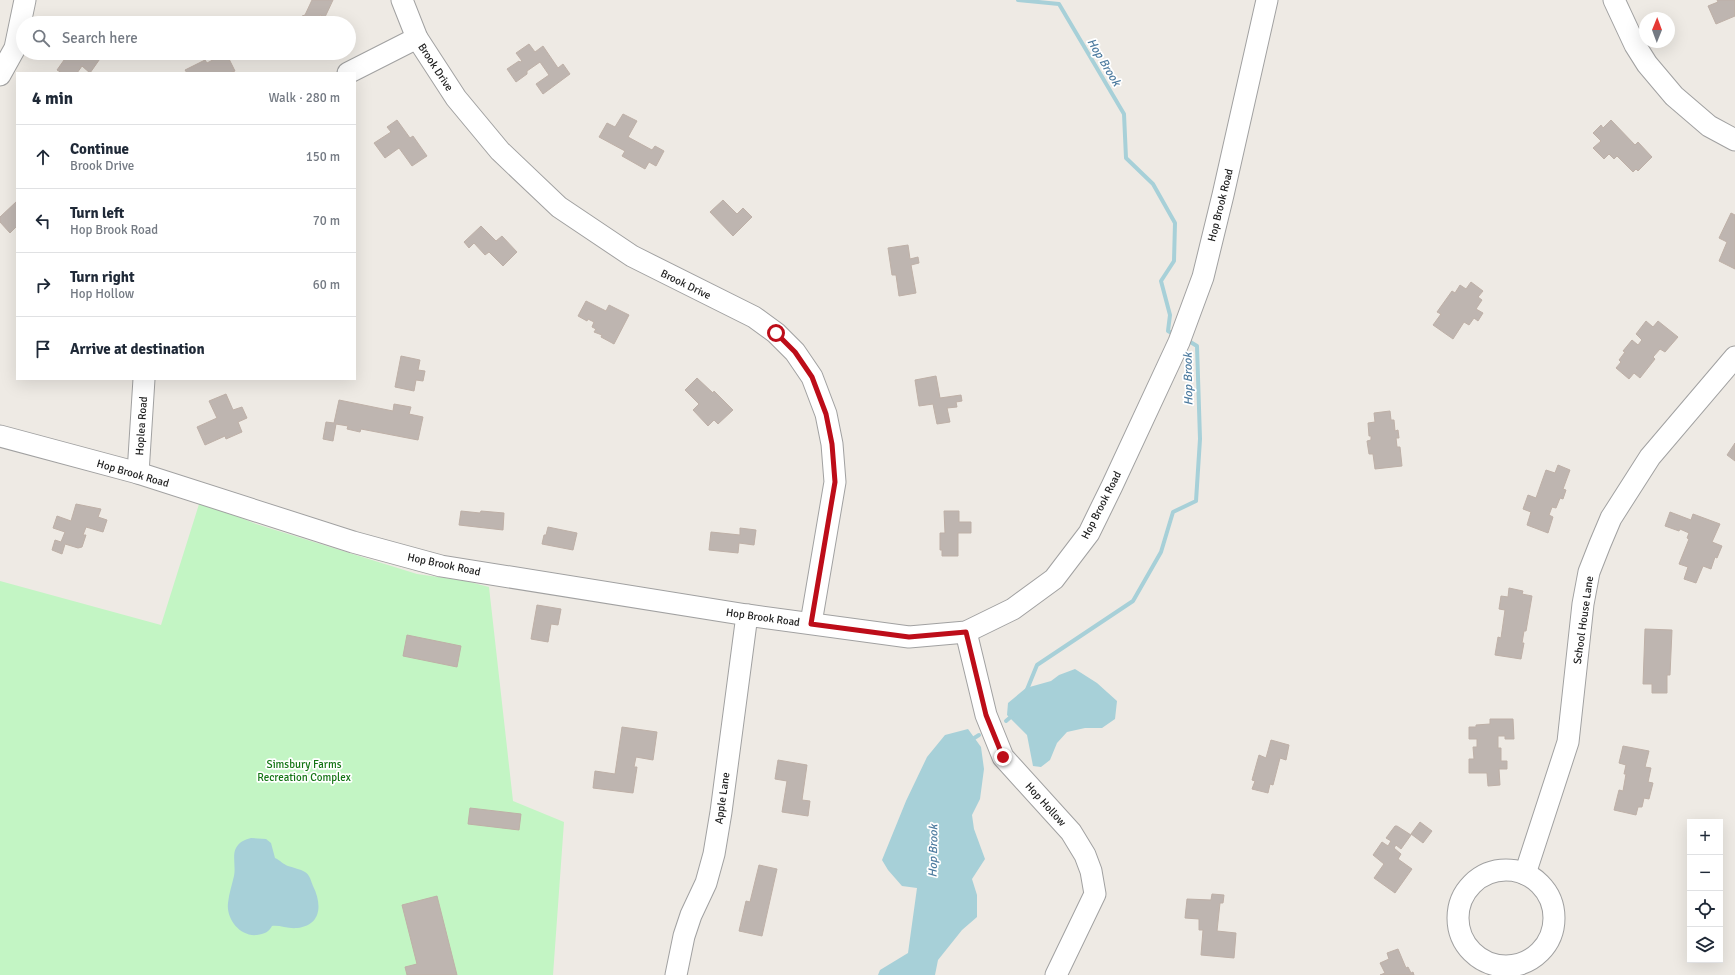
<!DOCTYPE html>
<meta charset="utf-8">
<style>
body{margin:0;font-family:Signika,sans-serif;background:#f6f6f7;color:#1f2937}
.controls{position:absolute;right:12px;bottom:12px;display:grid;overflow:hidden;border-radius:0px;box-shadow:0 4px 16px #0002}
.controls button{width:36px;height:36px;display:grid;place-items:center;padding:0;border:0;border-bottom:1px solid #e0e1e3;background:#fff;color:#1f2937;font:20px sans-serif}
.compass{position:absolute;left:1639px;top:12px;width:36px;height:36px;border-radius:50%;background:#fff;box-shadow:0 4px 16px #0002;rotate:1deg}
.stop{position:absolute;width:12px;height:12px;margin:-9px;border:3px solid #bd0d19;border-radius:50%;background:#fff}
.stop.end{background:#bd0d19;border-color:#fff;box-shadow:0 1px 4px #0008}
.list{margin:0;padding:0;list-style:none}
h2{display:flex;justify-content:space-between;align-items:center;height:52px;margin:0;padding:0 16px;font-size:17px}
h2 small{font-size:13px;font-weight:400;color:#747a83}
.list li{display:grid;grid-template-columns:26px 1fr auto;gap:12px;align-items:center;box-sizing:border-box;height:64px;padding:0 16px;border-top:1px solid #e0e1e3}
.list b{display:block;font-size:15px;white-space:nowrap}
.list p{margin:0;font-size:13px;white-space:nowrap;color:#747a83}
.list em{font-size:13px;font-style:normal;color:#747a83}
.icon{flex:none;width:22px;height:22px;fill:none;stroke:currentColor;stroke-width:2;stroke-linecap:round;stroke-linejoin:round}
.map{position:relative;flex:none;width:1735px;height:975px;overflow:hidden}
.search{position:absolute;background:#fff;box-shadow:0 4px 16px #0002;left:16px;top:16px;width:340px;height:44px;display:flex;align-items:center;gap:10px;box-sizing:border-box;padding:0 14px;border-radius:22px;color:#747a83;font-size:15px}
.panel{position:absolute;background:#fff;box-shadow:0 4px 16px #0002;left:16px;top:72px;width:340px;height:308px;border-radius:0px}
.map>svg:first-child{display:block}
</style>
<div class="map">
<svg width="1735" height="975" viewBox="0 0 1735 975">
<rect width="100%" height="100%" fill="#eeeae4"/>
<path fill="#c3f5c4" d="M 200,501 L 256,524 L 417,574 L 466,581 L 489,587 L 513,801 L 564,822 L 553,975 L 0,975 L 0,581 L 161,625 Z"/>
<g fill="#a7d0d8">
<path d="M 1075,669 L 1097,683 L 1117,701 L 1115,719 L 1102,728 L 1085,728 L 1067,732 L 1057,743 L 1050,760 L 1041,767 L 1033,766 L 1027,735 L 1007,715 L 1008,703 L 1026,688 L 1051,681 L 1059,675 Z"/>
<path d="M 968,729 L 981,747 L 984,769 L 980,799 L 972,815 L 974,829 L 985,859 L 972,879 L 977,895 L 977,917 L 962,930 L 938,960 L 935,975 L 878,975 L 880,970 L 908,953 L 917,888 L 902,886 L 888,870 L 882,860 L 906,801 L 927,757 L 945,735 Z"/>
<path d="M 251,838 L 266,839 L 271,843 L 275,858 C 281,861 283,864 288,866 C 294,868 300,869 305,872 C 310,875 311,881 313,886 C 322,904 322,925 297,928 C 288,929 280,925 272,926 C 269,932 264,934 257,935 C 240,937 226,919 228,903 C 229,893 232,885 234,876 C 236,867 232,855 236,848 C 239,842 244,840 251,838 Z"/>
</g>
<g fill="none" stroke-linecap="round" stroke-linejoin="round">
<g stroke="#a7d0d8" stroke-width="4">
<path d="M 1018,0 L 1059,4 L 1124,114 L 1126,158 L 1153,184 L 1175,223 L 1174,261 L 1161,281 L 1170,315 L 1168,331 L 1175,335"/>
<path d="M 1026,692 L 1037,665 L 1133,601 L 1161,552 L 1173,512 L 1196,501 L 1200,439 L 1197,346 L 1187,340"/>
<path d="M 1006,721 L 1013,715"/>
<path d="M 971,740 L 979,735"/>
</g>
</g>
<g fill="#beb5b0" stroke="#beb0a7">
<path d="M 312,0 L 333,0 L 325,17 L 320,15 L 317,23 L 299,23 L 302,16 L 305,15 Z"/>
<path d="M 1717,0 L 1735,0 L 1735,16 L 1716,24 L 1708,6 L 1718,2 Z"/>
<path d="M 529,44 L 535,52 L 543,46 L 558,68 L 563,64 L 570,74 L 543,94 L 536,84 L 549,75 L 540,62 L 527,71 L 527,74 L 516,82 L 507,69 L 519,61 L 520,62 L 522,61 L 516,53 Z"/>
<path d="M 69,53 L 78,53 L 81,56 L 83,53 L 104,53 L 90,73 L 82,66 L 77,73 L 62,73 L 57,70 Z"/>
<path d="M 226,53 L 235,71 L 230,73 L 187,73 L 185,70 L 205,60 L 207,63 Z"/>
<path d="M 623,114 L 637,121 L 628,137 L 652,150 L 655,146 L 664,151 L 656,166 L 649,162 L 645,169 L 622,156 L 625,151 L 599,137 L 607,123 L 615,127 Z"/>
<path d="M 397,120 L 410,138 L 413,136 L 427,156 L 412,166 L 399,148 L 385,158 L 374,143 L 391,132 L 387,127 Z"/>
<path d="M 1611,120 L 1635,145 L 1638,142 L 1652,157 L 1638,171 L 1636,169 L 1633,172 L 1617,156 L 1614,159 L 1609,154 L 1604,159 L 1593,148 L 1601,141 L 1593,133 L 1601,125 L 1603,128 Z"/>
<path d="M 723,200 L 737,214 L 743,208 L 752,217 L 733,236 L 710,212 Z"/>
<path d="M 17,201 L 17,226 L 10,233 L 0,222 L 0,217 Z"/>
<path d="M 1731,213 L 1735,215 L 1735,269 L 1719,261 L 1727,242 L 1719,238 Z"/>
<path d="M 481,226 L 496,241 L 502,236 L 517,252 L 503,266 L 489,252 L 485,255 L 474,243 L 469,248 L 464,242 Z"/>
<path d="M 908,245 L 910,259 L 918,257 L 919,263 L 911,265 L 916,293 L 899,296 L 896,275 L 892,275 L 888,248 Z"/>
<path d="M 1471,282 L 1483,291 L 1478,297 L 1482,300 L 1476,309 L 1483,313 L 1478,321 L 1474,318 L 1469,325 L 1464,322 L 1453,339 L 1433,325 L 1441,314 L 1437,312 L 1452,291 L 1455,293 L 1460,285 L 1466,289 Z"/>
<path d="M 586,301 L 606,311 L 609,305 L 629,315 L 614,344 L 601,337 L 602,335 L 594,332 L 596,329 L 592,327 L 594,322 L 588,319 L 587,321 L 578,316 Z"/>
<path d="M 1646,321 L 1653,327 L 1658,321 L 1678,337 L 1665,352 L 1660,349 L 1653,357 L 1655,359 L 1640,378 L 1634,373 L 1629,379 L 1616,368 L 1621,362 L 1619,360 L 1625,352 L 1623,351 L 1632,340 L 1638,345 L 1642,340 L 1636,334 Z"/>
<path d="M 401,356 L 420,360 L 418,370 L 425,371 L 423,381 L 416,380 L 414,391 L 395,387 Z"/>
<path d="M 936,376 L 940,398 L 961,395 L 962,401 L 956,402 L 957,407 L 947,408 L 950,422 L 937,424 L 933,404 L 919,406 L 915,380 Z"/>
<path d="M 697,378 L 713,393 L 714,391 L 733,410 L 718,424 L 714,420 L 708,426 L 693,410 L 699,404 L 685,390 Z"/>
<path d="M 226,394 L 233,410 L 242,407 L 247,418 L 238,422 L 242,432 L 226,439 L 225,436 L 205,445 L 197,427 L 217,418 L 209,401 Z"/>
<path d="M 339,400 L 393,411 L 394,404 L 411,407 L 409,414 L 423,417 L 418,440 L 361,429 L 360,432 L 347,429 L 348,426 L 336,424 L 333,441 L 323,439 L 326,422 L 334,423 Z"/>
<path d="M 1390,411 L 1391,420 L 1394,420 L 1395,431 L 1398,430 L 1399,438 L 1396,438 L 1397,447 L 1400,447 L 1402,466 L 1375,469 L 1373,454 L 1369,454 L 1367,441 L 1371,440 L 1371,436 L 1369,436 L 1368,423 L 1375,422 L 1374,413 Z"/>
<path d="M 1735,443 L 1735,461 L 1727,455 Z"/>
<path d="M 1558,465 L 1570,470 L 1563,489 L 1566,490 L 1563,499 L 1560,498 L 1556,508 L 1552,507 L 1549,515 L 1553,517 L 1548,533 L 1527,525 L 1531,512 L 1523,509 L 1528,495 L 1536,498 L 1546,470 L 1555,473 Z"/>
<path d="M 76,504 L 101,509 L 98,517 L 107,520 L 103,532 L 86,527 L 83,535 L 86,535 L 82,547 L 78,548 L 65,544 L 62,554 L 52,550 L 55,540 L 61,542 L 65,532 L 53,528 L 57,516 L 71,521 Z"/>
<path d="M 461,511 L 480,513 L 481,511 L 504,513 L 503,530 L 459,525 Z"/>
<path d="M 944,511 L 959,511 L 959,522 L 971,522 L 971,533 L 958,533 L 958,556 L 942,556 L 942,550 L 940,550 L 940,533 L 945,533 Z"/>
<path d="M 1670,512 L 1691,520 L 1693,514 L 1720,524 L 1712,542 L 1722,546 L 1717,558 L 1715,557 L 1711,569 L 1703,566 L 1696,583 L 1684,579 L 1688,567 L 1679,564 L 1689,539 L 1687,538 L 1689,533 L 1680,529 L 1679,531 L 1665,526 Z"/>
<path d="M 548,527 L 577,533 L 573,550 L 542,544 L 544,535 L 546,535 Z"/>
<path d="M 740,528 L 756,530 L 754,545 L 739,543 L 738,553 L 709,550 L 711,532 L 740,535 Z"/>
<path d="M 1509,588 L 1523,591 L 1522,594 L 1532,596 L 1526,631 L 1524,631 L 1522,643 L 1524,643 L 1521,659 L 1495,655 L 1498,637 L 1501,638 L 1505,610 L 1499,609 L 1501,596 L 1508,597 Z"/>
<path d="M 537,605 L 561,609 L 558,625 L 551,624 L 548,642 L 531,639 Z"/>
<path d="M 1645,629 L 1672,630 L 1670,675 L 1667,675 L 1667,693 L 1652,693 L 1652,684 L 1643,684 Z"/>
<path d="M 407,635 L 461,646 L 457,667 L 403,656 Z"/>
<path d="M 1490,719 L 1513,719 L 1514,739 L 1505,739 L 1505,736 L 1498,736 L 1498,748 L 1501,748 L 1501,761 L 1507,761 L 1507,769 L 1499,769 L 1500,785 L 1488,786 L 1487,773 L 1469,773 L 1469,759 L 1474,759 L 1473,747 L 1477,747 L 1477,739 L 1469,739 L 1469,727 L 1476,727 L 1476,725 L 1490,724 Z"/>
<path d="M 622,727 L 657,732 L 653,760 L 636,757 L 634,767 L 637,767 L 633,793 L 593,788 L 595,771 L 615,774 Z"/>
<path d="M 1271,740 L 1289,745 L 1286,760 L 1280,758 L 1273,785 L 1270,784 L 1268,793 L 1252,789 L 1255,781 L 1252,780 L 1259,755 L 1266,758 Z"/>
<path d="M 1623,746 L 1649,751 L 1645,767 L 1651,768 L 1648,782 L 1653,783 L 1649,799 L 1644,798 L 1642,807 L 1638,807 L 1636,815 L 1614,810 L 1619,790 L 1623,791 L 1626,774 L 1624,774 L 1626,765 L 1619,763 Z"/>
<path d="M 778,760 L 807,765 L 802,800 L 810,801 L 808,816 L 782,812 L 787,781 L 775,779 Z"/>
<path d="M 470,808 L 521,814 L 519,830 L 468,824 Z"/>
<path d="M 1420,822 L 1432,831 L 1423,843 L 1411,834 Z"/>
<path d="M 1395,826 L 1397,826 L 1411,835 L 1401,849 L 1396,845 L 1394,848 L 1401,854 L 1398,859 L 1412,869 L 1395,893 L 1374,878 L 1384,864 L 1373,855 L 1382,842 L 1388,846 L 1391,841 L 1386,838 Z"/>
<path d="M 759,865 L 777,869 L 762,936 L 739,931 L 746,901 L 750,902 Z"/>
<path d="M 1212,894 L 1224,895 L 1223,903 L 1220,903 L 1217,931 L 1236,933 L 1234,958 L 1201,955 L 1203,930 L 1199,930 L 1199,919 L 1185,918 L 1187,899 L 1211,900 Z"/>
<path d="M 437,896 L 457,975 L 407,975 L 405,967 L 417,964 L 402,905 Z"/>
<path d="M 1398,949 L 1406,968 L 1408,967 L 1411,973 L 1413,972 L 1414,975 L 1380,975 L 1385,973 L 1380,963 L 1389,959 L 1387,953 Z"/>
</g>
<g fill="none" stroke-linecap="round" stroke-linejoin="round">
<g stroke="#a1a1a1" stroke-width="23">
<g id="minor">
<path d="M 402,0 L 417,38 L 456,98 L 500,151 L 559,207 L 632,256 L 754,317 L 776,333 L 795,352 L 812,377 L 826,414 L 832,444 L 835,482 L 811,623"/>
<path d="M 1614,0 L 1635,45 L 1647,64 L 1674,96 L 1709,126 L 1735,140"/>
<path d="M 348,73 L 417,38"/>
<path d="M 0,75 L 15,48 L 25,0"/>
<path d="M 0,436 L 138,473 L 353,542 L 441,566 L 747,615 L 909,637 L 966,632 L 1013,609 L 1054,579 L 1089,533 L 1112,486 L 1179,342 L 1203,277 L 1223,195 L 1267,0"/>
<path d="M 138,473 L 144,379"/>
<path d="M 966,632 L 986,715 L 1003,757 L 1071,832 L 1085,855 L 1091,871 L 1095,894 L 1056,975"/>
<circle cx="1506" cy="918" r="48"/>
<path d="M 1525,874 L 1568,742 L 1583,604 L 1589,572 L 1600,544 L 1611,518 L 1650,457 L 1735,357"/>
<path d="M 676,975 L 684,936 L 691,915 L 706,883 L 714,854 L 721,812 L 747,615"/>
</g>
</g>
<use href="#minor" stroke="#fff" stroke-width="21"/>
</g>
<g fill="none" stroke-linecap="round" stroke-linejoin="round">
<path stroke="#bd0d19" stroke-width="5" d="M 776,333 L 795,352 L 812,377 L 826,414 L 832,444 L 835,482 L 811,624 L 909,637 L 966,632 L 986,715 L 1003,757"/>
</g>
<g text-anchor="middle" stroke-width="3.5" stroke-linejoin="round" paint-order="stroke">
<g font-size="11" fill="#1d1d1d" stroke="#fff">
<text transform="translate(436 67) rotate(57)" y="4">Brook Drive</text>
<text transform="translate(1220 205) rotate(-76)" y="4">Hop Brook Road</text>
<text transform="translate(686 284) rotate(26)" y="4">Brook Drive</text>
<text transform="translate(141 426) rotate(-86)" y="4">Hoplea Road</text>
<text transform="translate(133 473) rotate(16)" y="4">Hop Brook Road</text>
<text transform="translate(1101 505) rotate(-63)" y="4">Hop Brook Road</text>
<text transform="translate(444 564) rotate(12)" y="4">Hop Brook Road</text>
<text transform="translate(763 617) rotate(8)" y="4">Hop Brook Road</text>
<text transform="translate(1583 620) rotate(-82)" y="4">School House Lane</text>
<text transform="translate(722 798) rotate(-82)" y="4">Apple Lane</text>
<text transform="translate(1046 804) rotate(48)" y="4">Hop Hollow</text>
</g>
<g font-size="11" fill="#137414" stroke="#fff">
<text x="304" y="768">Simsbury Farms<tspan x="304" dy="13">Recreation Complex</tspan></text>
</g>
<g font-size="12" font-style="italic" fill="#4d7b9f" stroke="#fff">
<text transform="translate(1104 62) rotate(59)" y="4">Hop Brook</text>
<text transform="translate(1188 379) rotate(-91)" y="4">Hop Brook</text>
<text transform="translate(933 851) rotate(-89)" y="4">Hop Brook</text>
</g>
</g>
</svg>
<div class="controls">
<button>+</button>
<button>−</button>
<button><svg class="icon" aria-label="locate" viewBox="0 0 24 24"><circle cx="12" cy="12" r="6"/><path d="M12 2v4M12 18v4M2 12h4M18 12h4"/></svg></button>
<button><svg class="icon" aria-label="layers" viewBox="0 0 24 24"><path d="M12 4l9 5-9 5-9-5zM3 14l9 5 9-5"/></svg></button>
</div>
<svg class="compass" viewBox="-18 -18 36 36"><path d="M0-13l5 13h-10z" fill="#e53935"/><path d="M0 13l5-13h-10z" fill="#747a83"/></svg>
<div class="stop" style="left:776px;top:333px"></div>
<div class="stop end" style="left:1003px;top:757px"></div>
<div class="search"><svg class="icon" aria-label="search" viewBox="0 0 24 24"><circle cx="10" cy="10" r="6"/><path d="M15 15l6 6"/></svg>Search here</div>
<section class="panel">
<h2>4 min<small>Walk · 280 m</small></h2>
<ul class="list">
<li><svg class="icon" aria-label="ahead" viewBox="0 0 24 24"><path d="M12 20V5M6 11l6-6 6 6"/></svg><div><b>Continue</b><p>Brook Drive</p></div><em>150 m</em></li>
<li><svg class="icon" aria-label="left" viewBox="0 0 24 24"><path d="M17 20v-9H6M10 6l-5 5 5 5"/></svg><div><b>Turn left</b><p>Hop Brook Road</p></div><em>70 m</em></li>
<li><svg class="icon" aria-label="right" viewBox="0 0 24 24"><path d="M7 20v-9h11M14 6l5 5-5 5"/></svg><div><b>Turn right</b><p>Hop Hollow</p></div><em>60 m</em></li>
<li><svg class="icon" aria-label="arrive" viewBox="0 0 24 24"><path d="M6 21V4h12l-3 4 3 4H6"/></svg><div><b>Arrive at destination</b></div></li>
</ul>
</section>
</div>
